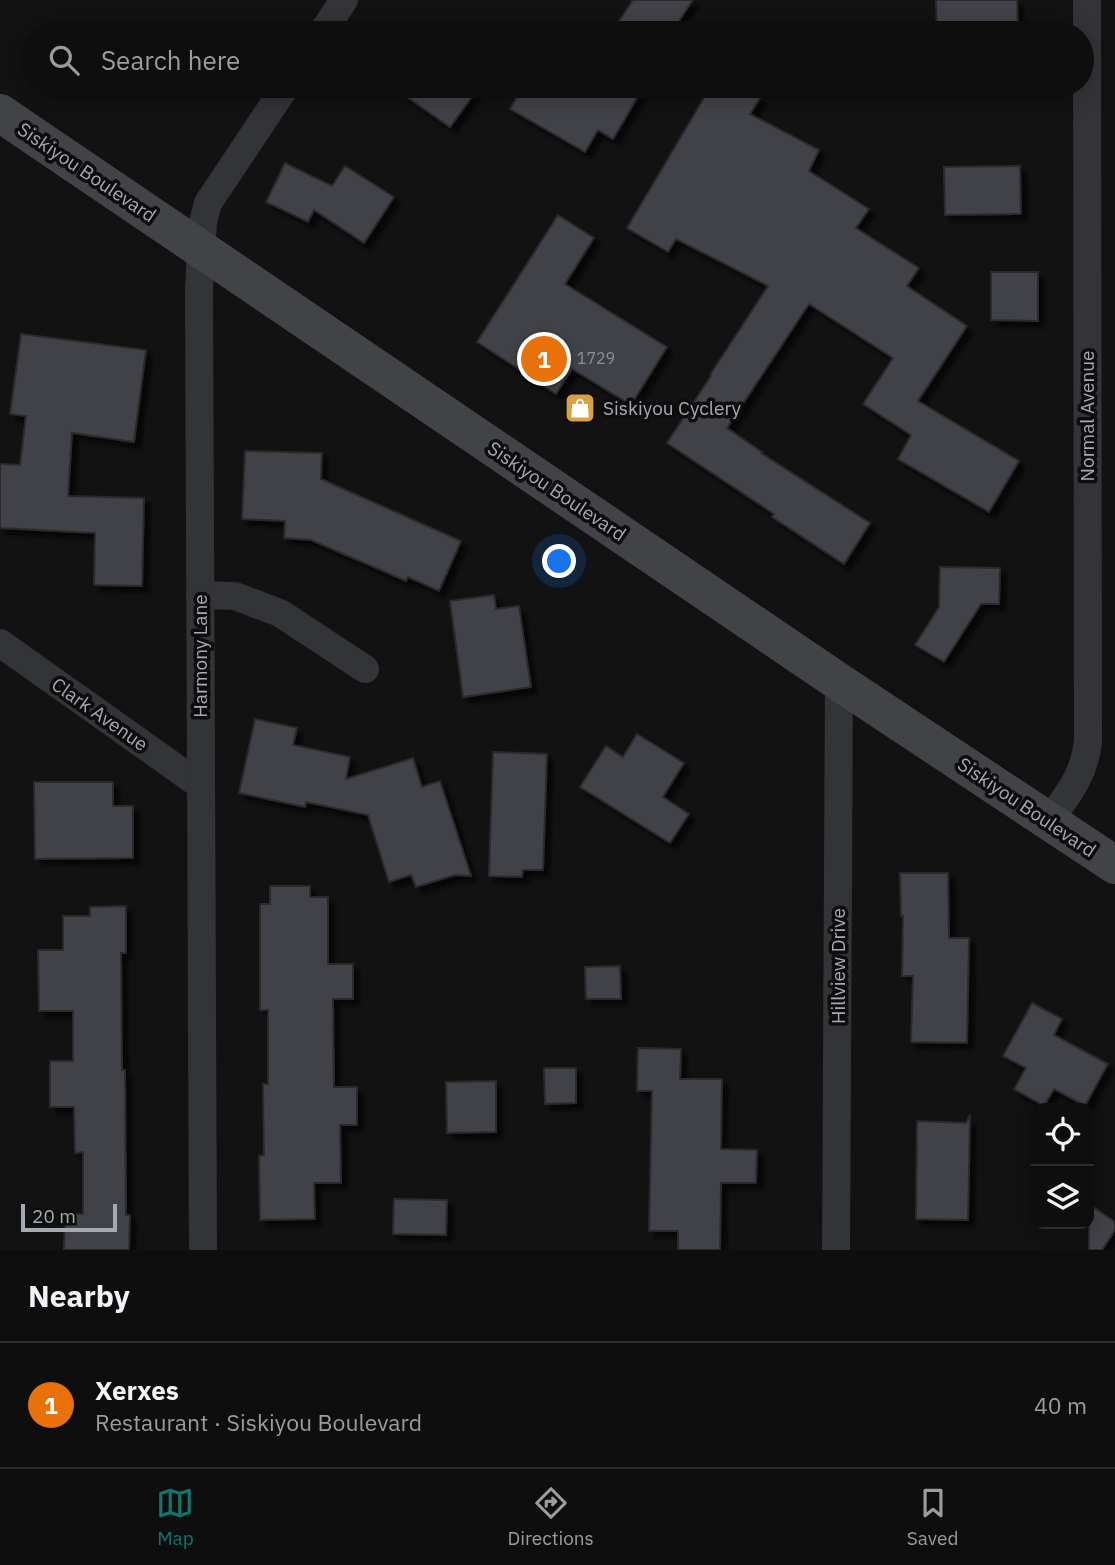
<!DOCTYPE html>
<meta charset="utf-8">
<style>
body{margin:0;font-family:"IBM Plex Sans",sans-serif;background:#1c1c1c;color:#f1f3f6}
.controls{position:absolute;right:21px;bottom:21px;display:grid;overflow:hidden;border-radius:14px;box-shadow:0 4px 18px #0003}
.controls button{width:63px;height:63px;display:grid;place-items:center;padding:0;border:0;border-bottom:2px solid #2e2e2e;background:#0e0e0e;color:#f1f3f6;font:35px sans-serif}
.scale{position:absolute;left:21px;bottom:18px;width:96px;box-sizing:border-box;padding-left:7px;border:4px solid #a5a9b2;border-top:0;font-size:19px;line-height:24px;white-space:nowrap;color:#a5a9b2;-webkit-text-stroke:5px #0d0d0e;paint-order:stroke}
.you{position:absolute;left:560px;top:562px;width:24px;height:24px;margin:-18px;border:5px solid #fff;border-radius:50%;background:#1a73e8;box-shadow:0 0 0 10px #1a73e833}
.badge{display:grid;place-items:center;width:46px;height:46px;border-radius:50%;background:#0f766e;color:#fff;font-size:23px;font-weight:700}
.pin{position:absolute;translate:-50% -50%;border:4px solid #fff;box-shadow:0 2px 7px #0006}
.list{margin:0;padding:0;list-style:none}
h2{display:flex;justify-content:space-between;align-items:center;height:91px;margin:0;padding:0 28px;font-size:30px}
h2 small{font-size:23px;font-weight:400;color:#9b9c9e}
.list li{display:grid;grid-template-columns:46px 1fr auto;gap:21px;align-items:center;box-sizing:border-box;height:126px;padding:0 28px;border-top:2px solid #2e2e2e}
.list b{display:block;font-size:26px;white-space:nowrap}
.list p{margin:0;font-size:23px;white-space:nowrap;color:#9b9c9e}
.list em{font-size:23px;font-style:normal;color:#9b9c9e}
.icon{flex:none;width:38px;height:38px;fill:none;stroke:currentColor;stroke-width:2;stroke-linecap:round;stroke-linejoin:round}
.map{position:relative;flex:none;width:1115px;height:1250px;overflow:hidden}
.search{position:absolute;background:#0e0e0e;box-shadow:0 4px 18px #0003;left:21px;right:21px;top:21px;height:77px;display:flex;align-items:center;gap:18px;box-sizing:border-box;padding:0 24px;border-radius:38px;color:#9b9c9e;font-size:26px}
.sheet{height:217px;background:#0e0e0e}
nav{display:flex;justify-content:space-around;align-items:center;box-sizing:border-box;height:98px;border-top:2px solid #2e2e2e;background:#0e0e0e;font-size:19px;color:#9b9c9e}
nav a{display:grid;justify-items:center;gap:4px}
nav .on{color:#0f766e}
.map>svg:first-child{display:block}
</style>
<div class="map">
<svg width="1115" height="1250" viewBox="0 0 1115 1250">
<defs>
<filter id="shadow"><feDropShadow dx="6" dy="6" stdDeviation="2" flood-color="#0009"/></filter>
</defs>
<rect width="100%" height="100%" fill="#121213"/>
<g fill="#414246" stroke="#2c2c2f" stroke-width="2" filter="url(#shadow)">
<path d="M 633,0 L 693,0 L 671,33 L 611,33 Z"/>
<path d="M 936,0 L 1017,0 L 1018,33 L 937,33 Z"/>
<path d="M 391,86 L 480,86 L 450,127 Z"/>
<path d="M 523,86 L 644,86 L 613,139 L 598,130 L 585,152 L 510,109 Z"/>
<path d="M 711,86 L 739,86 L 760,98 L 750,114 L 819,150 L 809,171 L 869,209 L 856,228 L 919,268 L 907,286 L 967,326 L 918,401 L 1019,461 L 989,512 L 898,459 L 911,435 L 863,404 L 893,358 L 809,304 L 727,428 L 762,452 L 761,453 L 870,523 L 844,564 L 772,517 L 774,514 L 667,443 L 711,376 L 710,375 L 768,286 L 676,239 L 668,252 L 627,228 Z"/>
<path d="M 285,163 L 332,186 L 345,166 L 394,197 L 364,243 L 314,210 L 308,222 L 266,202 Z"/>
<path d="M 1020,166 L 1021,214 L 945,215 L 944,167 Z"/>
<path d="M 558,215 L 594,238 L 565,284 L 667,347 L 631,405 L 572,369 L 556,394 L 522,373 L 523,372 L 477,342 Z"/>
<path d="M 991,272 L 1038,272 L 1038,321 L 991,320 Z"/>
<path d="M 21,334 L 146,350 L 134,442 L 72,433 L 68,496 L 144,498 L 142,586 L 94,585 L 95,533 L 0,528 L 0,464 L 20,465 L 26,416 L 10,414 Z"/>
<path d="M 245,451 L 322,453 L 321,479 L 461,541 L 439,591 L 408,577 L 406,581 L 311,540 L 284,538 L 285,521 L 242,519 Z"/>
<path d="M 940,567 L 1000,568 L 999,604 L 981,604 L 944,662 L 915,645 L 939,607 Z"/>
<path d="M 494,595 L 496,609 L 519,606 L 531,687 L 463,697 L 450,601 Z"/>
<path d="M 255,719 L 297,728 L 293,745 L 350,757 L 346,779 L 413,758 L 422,787 L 440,781 L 471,876 L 455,875 L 416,887 L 411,875 L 389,882 L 368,815 L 306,802 L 305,807 L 239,793 Z"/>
<path d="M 637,734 L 684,763 L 663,797 L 689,814 L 670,843 L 580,787 L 606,746 L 623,757 Z"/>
<path d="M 493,752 L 547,754 L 543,870 L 523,870 L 522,877 L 489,876 Z"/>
<path d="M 34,782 L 113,782 L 113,806 L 133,806 L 133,858 L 35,859 Z"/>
<path d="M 900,873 L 948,873 L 949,938 L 969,938 L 967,1043 L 911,1042 L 913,976 L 902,976 L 903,916 L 901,916 Z"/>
<path d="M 270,886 L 310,886 L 310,897 L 328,897 L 328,964 L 353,964 L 353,999 L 333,999 L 334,1087 L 357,1087 L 357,1125 L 340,1125 L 341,1183 L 314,1183 L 315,1219 L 260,1220 L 259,1156 L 264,1155 L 263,1084 L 268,1084 L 268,1010 L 260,1010 L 260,904 L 270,904 Z"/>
<path d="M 126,906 L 126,953 L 121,953 L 122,1070 L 125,1070 L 126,1215 L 130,1215 L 129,1250 L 64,1250 L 65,1214 L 83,1214 L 83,1152 L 75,1153 L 74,1107 L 50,1107 L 50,1061 L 73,1061 L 73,1011 L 39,1011 L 38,950 L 63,950 L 63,916 L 90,916 L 90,907 Z"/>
<path d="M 620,966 L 621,999 L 586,999 L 585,967 Z"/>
<path d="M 1032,1003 L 1062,1019 L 1054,1035 L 1108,1064 L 1085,1106 L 1054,1089 L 1044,1106 L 1014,1089 L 1026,1068 L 1003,1056 Z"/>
<path d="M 638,1048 L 681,1049 L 680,1079 L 722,1079 L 721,1149 L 757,1150 L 756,1183 L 721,1183 L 720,1250 L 678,1250 L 678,1231 L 649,1231 L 652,1091 L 637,1091 Z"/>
<path d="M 544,1068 L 576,1068 L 576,1103 L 545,1104 Z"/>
<path d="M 496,1081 L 496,1132 L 447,1133 L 446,1082 Z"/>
<path d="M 970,1115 L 968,1220 L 916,1219 L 917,1121 L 966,1123 Z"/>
<path d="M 394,1199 L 447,1200 L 446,1235 L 393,1234 Z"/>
<path d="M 1089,1204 L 1115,1222 L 1115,1230 L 1102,1250 L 1089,1250 Z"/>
</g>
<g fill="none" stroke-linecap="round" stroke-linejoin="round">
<g stroke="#333437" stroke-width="28">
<path d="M 322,33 L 344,0"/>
<path d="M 200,595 L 235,596 L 280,613 L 365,669"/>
<path d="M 0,643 L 200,785"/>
<path d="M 1049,821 C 1068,794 1084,776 1088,742 L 1087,0"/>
<path d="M 203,1250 L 199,288 L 203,222 L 208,203 L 286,86"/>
<path d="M 836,1250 L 839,682"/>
</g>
<path stroke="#414347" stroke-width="38" d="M 0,113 L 839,682 L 1115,865"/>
</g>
<defs>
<g id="shop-square" transform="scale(1.575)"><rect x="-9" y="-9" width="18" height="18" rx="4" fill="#dca041" stroke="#0d0d0e"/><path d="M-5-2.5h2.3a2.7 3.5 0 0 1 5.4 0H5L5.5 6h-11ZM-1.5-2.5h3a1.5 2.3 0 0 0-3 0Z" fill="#fff"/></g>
</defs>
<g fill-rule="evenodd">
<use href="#shop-square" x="580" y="408"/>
</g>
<g text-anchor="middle" stroke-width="7" stroke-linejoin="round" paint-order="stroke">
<g font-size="16" fill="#8c8f97">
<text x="596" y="364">1729</text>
</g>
<g font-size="19" fill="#a5a9b2" stroke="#0d0d0e">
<text transform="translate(87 172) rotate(34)" y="7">Siskiyou Boulevard</text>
<text transform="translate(1087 416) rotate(-90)" y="7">Normal Avenue</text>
<text transform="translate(557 491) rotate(34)" y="7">Siskiyou Boulevard</text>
<text transform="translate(200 656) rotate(-90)" y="7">Harmony Lane</text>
<text transform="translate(100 714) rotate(35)" y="7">Clark Avenue</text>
<text transform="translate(1027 807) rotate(34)" y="7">Siskiyou Boulevard</text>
<text transform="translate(838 966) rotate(-90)" y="7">Hillview Drive</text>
</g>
<g font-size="19" fill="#a5a9b2" stroke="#0d0d0e" text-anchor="start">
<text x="603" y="415">Siskiyou Cyclery</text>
</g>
</g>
</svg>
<div class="controls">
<button><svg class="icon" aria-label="locate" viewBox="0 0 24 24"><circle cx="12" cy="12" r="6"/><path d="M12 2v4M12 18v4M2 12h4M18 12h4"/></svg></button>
<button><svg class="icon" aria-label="layers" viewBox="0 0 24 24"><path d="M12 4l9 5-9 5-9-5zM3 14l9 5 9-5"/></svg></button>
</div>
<div class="scale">20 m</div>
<div class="you"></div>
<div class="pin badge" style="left:544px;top:359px;background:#e8710a">1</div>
<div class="search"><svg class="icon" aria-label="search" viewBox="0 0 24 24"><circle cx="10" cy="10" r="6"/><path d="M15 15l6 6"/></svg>Search here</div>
</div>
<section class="sheet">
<h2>Nearby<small></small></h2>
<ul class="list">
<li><span class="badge" style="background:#e8710a">1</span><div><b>Xerxes</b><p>Restaurant · Siskiyou Boulevard</p></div><em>40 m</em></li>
</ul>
</section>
<nav>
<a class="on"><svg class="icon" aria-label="map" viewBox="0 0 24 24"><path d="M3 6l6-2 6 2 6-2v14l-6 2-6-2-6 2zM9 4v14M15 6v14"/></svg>Map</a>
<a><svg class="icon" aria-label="directions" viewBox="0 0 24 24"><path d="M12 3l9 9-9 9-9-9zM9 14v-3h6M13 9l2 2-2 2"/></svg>Directions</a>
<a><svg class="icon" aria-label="saved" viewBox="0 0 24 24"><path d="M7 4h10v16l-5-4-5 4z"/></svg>Saved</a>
</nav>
